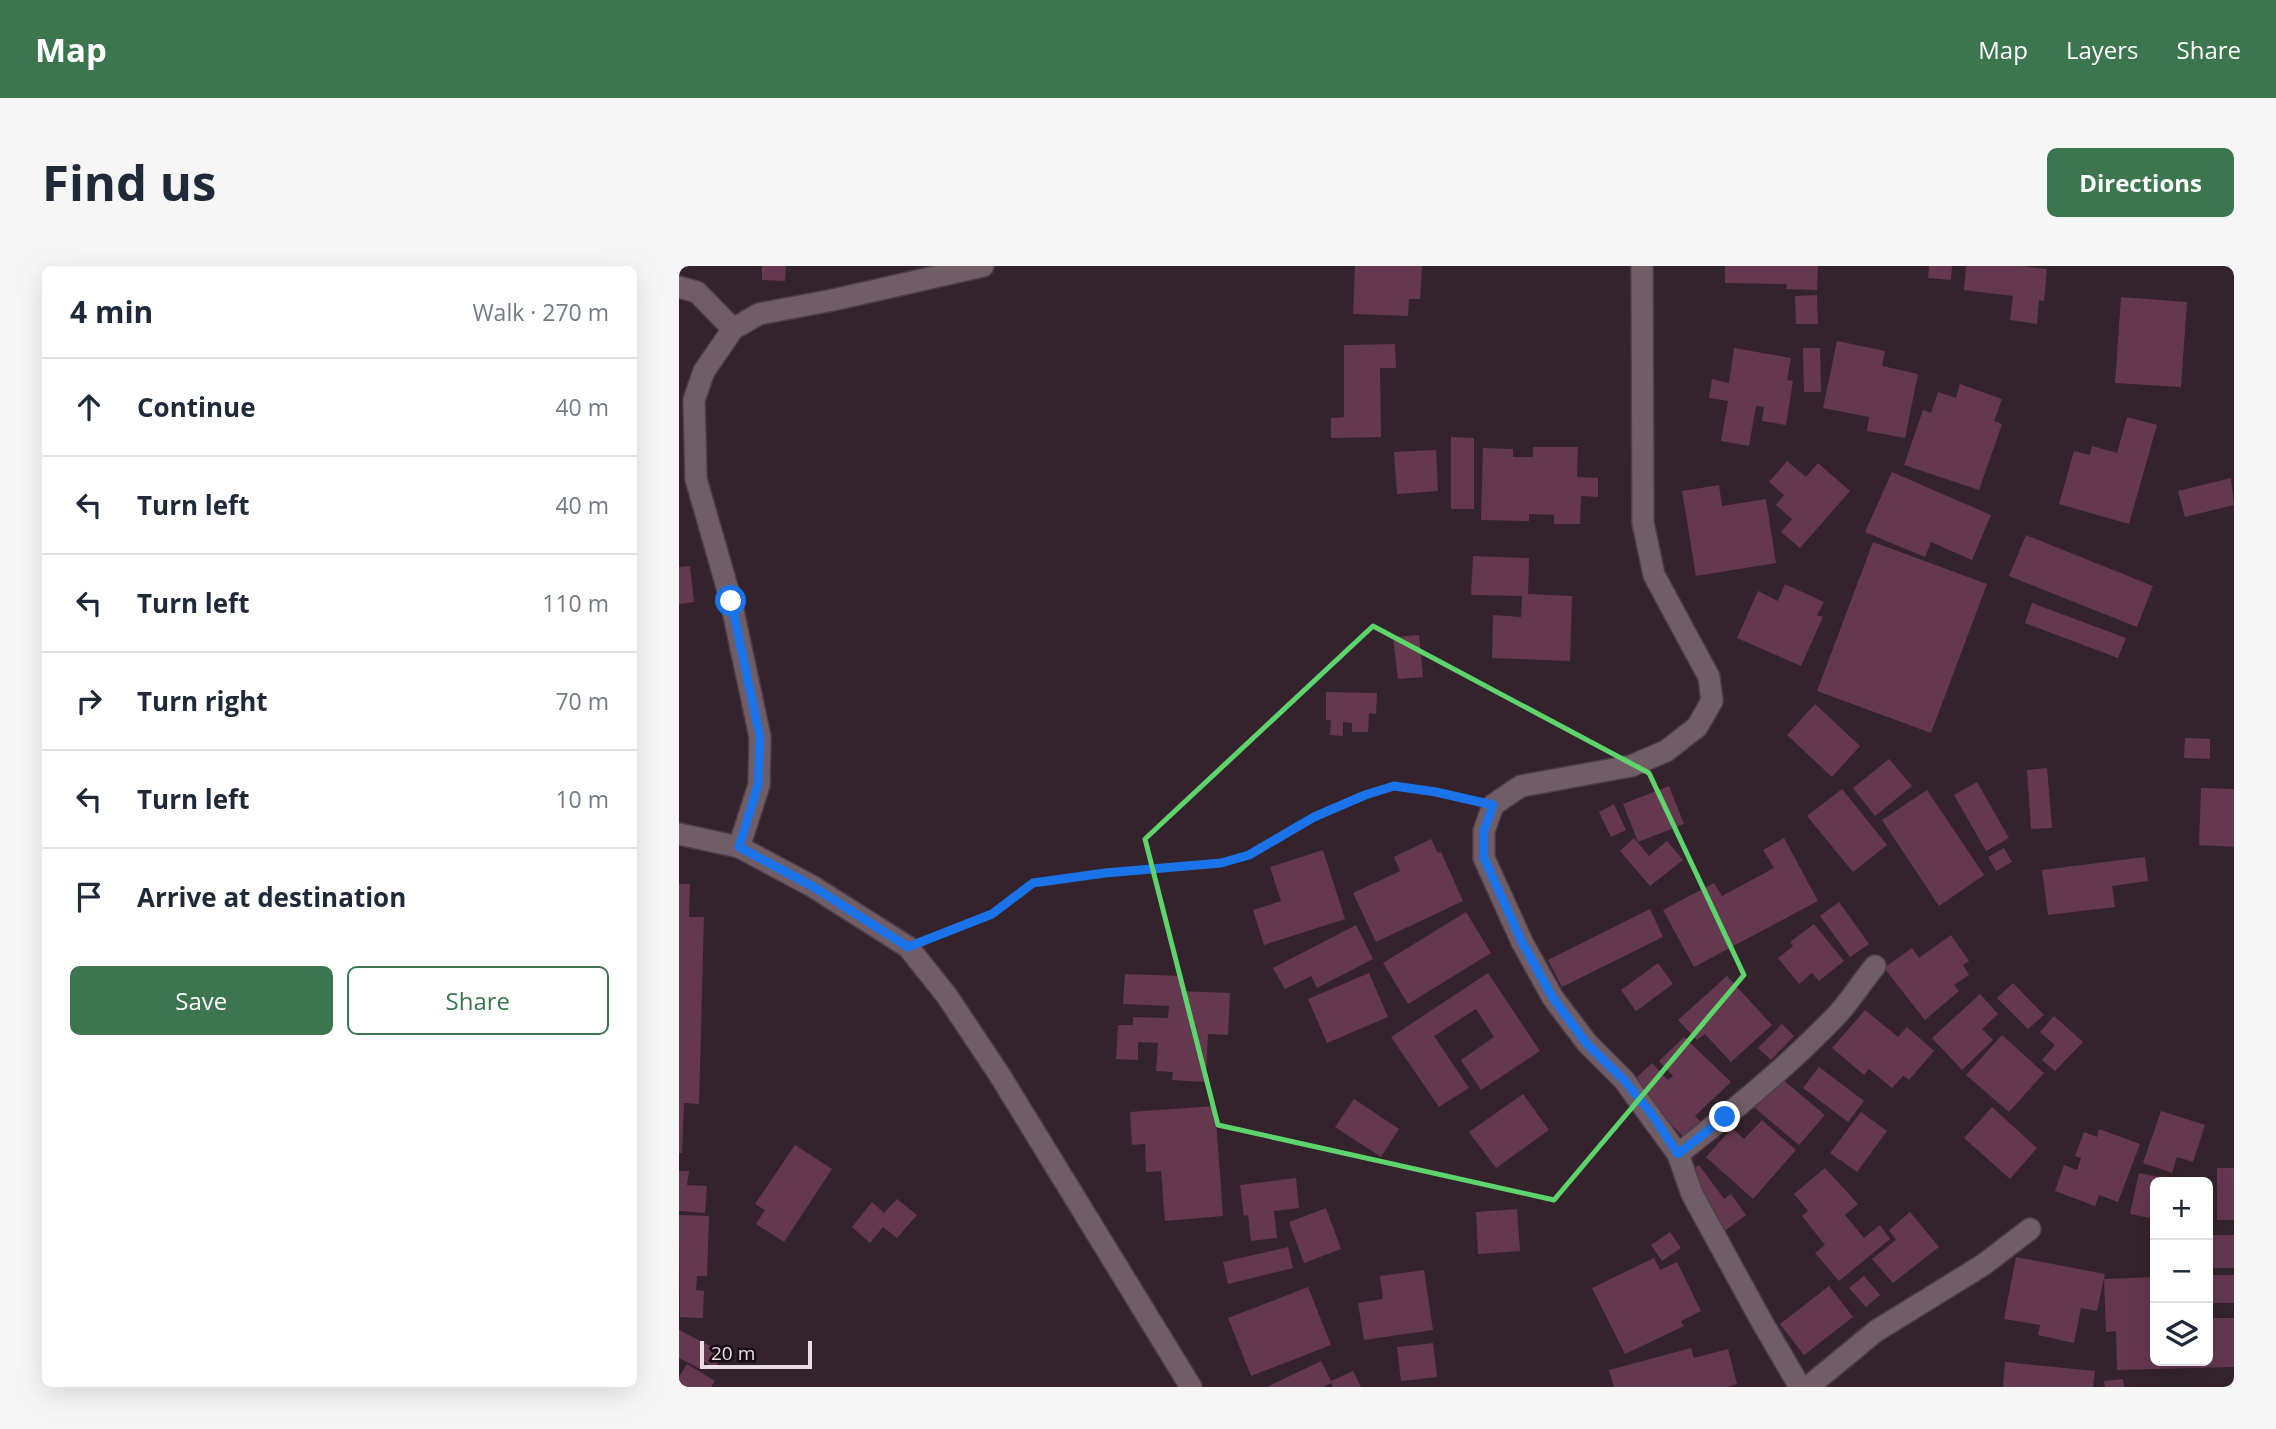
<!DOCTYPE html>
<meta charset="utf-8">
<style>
body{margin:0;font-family:"Open Sans",sans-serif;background:#f6f6f7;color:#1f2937}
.controls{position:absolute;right:21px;bottom:21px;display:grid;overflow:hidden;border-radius:10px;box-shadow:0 7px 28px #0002}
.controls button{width:63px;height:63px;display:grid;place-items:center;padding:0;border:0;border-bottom:2px solid #e0e1e3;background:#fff;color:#1f2937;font:35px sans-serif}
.scale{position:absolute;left:21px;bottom:18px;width:112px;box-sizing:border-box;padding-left:7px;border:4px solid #eadee4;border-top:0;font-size:19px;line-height:24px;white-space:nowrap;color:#eadee4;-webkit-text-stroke:5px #170f13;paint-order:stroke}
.stop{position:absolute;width:21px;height:21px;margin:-16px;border:5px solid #1a73e8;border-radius:50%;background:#fff}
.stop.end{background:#1a73e8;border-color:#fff;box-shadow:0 2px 7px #0008}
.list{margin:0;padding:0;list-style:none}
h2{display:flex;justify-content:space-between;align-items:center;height:91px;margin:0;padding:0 28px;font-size:30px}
h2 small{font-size:23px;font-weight:400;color:#747a83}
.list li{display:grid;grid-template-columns:46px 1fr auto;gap:21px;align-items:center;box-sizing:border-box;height:98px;padding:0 28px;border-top:2px solid #e0e1e3}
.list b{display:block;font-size:26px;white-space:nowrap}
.list em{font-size:23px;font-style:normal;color:#747a83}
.actions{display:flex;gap:14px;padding:21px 28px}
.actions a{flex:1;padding:16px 0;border:2px solid #3b764f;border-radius:10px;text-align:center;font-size:24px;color:#3b764f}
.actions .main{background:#3b764f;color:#fff}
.icon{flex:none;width:38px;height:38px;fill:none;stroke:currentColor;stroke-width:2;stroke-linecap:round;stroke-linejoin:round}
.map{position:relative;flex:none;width:1555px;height:1121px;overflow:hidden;border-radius:10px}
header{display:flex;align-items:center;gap:42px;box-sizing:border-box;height:98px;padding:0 35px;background:#3b764f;color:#fff}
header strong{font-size:33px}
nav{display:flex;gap:38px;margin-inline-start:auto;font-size:24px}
.intro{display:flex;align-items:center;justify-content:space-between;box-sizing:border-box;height:168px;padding:0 42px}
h1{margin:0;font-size:49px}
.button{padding:18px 32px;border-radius:10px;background:#3b764f;color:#fff;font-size:24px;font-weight:700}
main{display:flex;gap:42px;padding:0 42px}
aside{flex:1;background:#fff;border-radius:10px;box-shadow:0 7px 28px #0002}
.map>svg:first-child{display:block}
</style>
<header>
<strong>Map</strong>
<nav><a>Map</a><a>Layers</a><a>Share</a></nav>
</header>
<div class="intro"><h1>Find us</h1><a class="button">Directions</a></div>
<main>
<aside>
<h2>4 min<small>Walk · 270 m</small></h2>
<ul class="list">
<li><svg class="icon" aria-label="ahead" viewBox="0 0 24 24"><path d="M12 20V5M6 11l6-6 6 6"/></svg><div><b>Continue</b></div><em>40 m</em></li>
<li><svg class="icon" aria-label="left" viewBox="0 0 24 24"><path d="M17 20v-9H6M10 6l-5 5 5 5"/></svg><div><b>Turn left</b></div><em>40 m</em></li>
<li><svg class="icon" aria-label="left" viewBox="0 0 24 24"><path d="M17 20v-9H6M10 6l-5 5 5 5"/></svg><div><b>Turn left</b></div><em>110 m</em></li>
<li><svg class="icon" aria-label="right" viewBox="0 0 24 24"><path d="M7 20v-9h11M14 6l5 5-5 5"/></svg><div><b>Turn right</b></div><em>70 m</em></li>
<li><svg class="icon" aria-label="left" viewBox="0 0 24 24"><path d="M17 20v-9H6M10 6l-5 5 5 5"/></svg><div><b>Turn left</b></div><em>10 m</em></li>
<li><svg class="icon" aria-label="arrive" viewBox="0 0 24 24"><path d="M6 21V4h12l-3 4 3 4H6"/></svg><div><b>Arrive at destination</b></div></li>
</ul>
<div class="actions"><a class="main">Save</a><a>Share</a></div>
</aside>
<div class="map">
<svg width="1555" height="1121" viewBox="0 0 1555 1121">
<rect width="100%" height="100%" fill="#34232c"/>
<g fill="#64384f">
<path d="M 83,0 L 107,0 L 106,15 L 83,14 Z"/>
<path d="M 676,0 L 743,0 L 741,33 L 730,33 L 729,50 L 674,48 Z"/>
<path d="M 1046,0 L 1139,0 L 1138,24 L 1107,23 L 1108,18 L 1046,17 Z"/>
<path d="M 1250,0 L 1273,0 L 1272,14 L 1249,12 Z"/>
<path d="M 1287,0 L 1343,0 L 1368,3 L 1365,35 L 1360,34 L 1358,58 L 1331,54 L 1334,30 L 1285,24 Z"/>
<path d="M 1138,29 L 1139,58 L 1117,58 L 1116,30 Z"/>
<path d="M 1442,31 L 1508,36 L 1502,121 L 1436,117 Z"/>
<path d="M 1158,75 L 1206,85 L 1203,100 L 1239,108 L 1226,172 L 1188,165 L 1190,151 L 1144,142 Z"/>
<path d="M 716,78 L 717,102 L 701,102 L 702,171 L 652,172 L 652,152 L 665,151 L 665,79 Z"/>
<path d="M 1055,82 L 1112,92 L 1108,114 L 1114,115 L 1107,159 L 1083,155 L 1085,141 L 1077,140 L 1070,180 L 1042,175 L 1049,135 L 1030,132 L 1033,113 L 1050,117 Z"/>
<path d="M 1124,82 L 1141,82 L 1142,126 L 1125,126 Z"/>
<path d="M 1281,118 L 1323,133 L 1315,155 L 1323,158 L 1300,224 L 1225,199 L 1244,144 L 1252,147 L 1259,126 L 1277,132 Z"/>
<path d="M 1448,151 L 1478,159 L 1450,258 L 1380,238 L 1395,185 L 1411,189 L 1413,180 L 1438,187 Z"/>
<path d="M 772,171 L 795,172 L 795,243 L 772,243 Z"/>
<path d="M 854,181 L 899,181 L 898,211 L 919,212 L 919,231 L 902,230 L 901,258 L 875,258 L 875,249 L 850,248 L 850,255 L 802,254 L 804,182 L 834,183 L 834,191 L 854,191 Z"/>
<path d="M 757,184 L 759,225 L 718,228 L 715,186 Z"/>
<path d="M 1108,195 L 1127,211 L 1139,197 L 1171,225 L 1121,282 L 1102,266 L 1113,253 L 1097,239 L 1105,229 L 1090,216 Z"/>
<path d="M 1213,206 L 1312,249 L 1293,294 L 1252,276 L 1246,291 L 1186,266 Z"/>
<path d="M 1552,212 L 1555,239 L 1506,251 L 1499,225 Z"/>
<path d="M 1040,219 L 1043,240 L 1087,233 L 1097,297 L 1017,310 L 1003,225 Z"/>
<path d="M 1347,269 L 1474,320 L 1458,361 L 1330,310 Z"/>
<path d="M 1194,276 L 1308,318 L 1252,467 L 1138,425 Z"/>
<path d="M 794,290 L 850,292 L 849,328 L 893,330 L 891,395 L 813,392 L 814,349 L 842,351 L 843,330 L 792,329 Z"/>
<path d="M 11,300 L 15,336 L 0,338 L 0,301 Z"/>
<path d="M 1106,318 L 1145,336 L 1138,349 L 1144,351 L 1122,400 L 1058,372 L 1079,325 L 1099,335 Z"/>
<path d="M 1353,337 L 1447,372 L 1439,392 L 1346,357 Z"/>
<path d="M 740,369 L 744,411 L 719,413 L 714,371 Z"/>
<path d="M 647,426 L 698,427 L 697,448 L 690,447 L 689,466 L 673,466 L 673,457 L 664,456 L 664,470 L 651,469 L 652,454 L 647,454 Z"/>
<path d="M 1136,438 L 1181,480 L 1153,511 L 1108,469 Z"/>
<path d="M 1506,472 L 1531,473 L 1531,493 L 1505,492 Z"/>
<path d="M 1210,493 L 1233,520 L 1196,550 L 1174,522 Z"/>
<path d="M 1368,502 L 1373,562 L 1352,563 L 1348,504 Z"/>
<path d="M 1298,516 L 1330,572 L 1307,585 L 1275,529 Z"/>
<path d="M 990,520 L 1005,558 L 959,576 L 944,538 Z"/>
<path d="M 1522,522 L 1555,523 L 1555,581 L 1520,579 Z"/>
<path d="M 1163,523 L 1208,579 L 1174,606 L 1128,550 Z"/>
<path d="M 1248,524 L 1305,609 L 1260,640 L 1203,554 Z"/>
<path d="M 935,538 L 947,564 L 932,571 L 920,546 Z"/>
<path d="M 955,572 L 970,590 L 988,575 L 1004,594 L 971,620 L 941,585 Z"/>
<path d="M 1105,572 L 1139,635 L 1015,701 L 984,644 L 1035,617 L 1043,630 L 1095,602 L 1084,584 Z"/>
<path d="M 752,573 L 759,587 L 762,586 L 784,635 L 697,676 L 674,627 L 721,605 L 715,591 Z"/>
<path d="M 1325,582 L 1333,596 L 1317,605 L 1309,591 Z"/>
<path d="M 644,584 L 666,653 L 585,679 L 574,644 L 602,635 L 591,601 Z"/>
<path d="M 1466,591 L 1469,615 L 1433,620 L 1436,641 L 1369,649 L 1363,604 Z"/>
<path d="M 0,618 L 11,618 L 10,651 L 25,651 L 20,838 L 5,837 L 3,887 L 0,887 Z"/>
<path d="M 1160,636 L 1190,678 L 1171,691 L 1141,650 Z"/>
<path d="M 971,643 L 984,671 L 883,721 L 869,694 Z"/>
<path d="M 787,646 L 812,687 L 729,738 L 704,697 Z"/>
<path d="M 1135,658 L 1165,695 L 1140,715 L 1133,707 L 1120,718 L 1099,692 L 1114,680 L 1111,676 Z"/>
<path d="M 677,659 L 694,693 L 638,722 L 632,710 L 606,723 L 594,702 Z"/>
<path d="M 1272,669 L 1290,695 L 1284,699 L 1290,709 L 1275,719 L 1280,725 L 1246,754 L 1205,702 L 1233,682 L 1240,692 Z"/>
<path d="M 979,697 L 994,718 L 957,745 L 942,724 Z"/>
<path d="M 690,707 L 709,751 L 648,777 L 629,733 Z"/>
<path d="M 809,707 L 861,785 L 802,824 L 782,794 L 815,771 L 797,743 L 755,770 L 790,822 L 760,841 L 712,771 Z"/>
<path d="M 446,708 L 502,710 L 501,725 L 551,727 L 549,769 L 529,768 L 527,816 L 493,814 L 494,806 L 477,805 L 479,777 L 459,776 L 459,794 L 437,793 L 439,759 L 454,759 L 454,751 L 489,752 L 490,740 L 444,738 Z"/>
<path d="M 1048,710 L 1093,759 L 1052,796 L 1026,768 L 1018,774 L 999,754 Z"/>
<path d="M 1334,717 L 1365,749 L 1349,763 L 1318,732 Z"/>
<path d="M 1301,728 L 1319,748 L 1303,763 L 1314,774 L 1283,804 L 1253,772 Z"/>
<path d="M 1186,744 L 1219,771 L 1228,761 L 1255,785 L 1230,814 L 1224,810 L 1213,822 L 1190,803 L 1185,809 L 1153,782 Z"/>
<path d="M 1375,750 L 1404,776 L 1376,805 L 1363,794 L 1376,779 L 1361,766 Z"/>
<path d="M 1103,758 L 1115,770 L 1092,794 L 1079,782 Z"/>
<path d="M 1323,769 L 1365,807 L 1330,846 L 1287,809 Z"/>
<path d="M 1005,771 L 1052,816 L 1016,850 L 1023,857 L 1006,873 L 952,817 L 973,797 L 989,814 L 994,810 L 980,795 Z"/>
<path d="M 1140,801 L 1185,835 L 1169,856 L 1124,822 Z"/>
<path d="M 1097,808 L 1146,849 L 1120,879 L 1071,838 Z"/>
<path d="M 844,828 L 870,864 L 817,902 L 790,866 Z"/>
<path d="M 675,833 L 720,863 L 702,891 L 656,861 Z"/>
<path d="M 536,840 L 544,950 L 486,955 L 482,905 L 467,906 L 466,878 L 453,879 L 451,846 Z"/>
<path d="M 1313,841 L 1358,882 L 1331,913 L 1285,872 Z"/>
<path d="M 1482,845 L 1526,859 L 1514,896 L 1498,891 L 1493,907 L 1464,897 Z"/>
<path d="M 1182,846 L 1208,865 L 1178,906 L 1151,887 Z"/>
<path d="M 1083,854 L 1117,884 L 1074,933 L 1027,891 L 1053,862 L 1065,873 Z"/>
<path d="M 1420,863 L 1461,878 L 1439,936 L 1420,929 L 1416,940 L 1376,925 L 1385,899 L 1398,904 L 1402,892 L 1396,890 L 1405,866 L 1418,871 Z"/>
<path d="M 116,879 L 153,903 L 105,976 L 77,958 L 86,944 L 76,938 Z"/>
<path d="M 1020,899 L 1045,933 L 1052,928 L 1067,949 L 1044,966 L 1027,943 L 1032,940 L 1009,908 Z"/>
<path d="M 1146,902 L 1179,938 L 1166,949 L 1185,972 L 1201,959 L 1211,973 L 1160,1015 L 1136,987 L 1146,979 L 1123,950 L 1129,945 L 1115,928 Z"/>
<rect x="1538" y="902" width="17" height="52"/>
<path d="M 0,905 L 10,905 L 8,919 L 28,920 L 26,947 L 0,945 Z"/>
<path d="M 1460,907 L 1499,915 L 1476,916 L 1476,953 L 1451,948 Z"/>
<path d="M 617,912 L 620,942 L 595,945 L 598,972 L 572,975 L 569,949 L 565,950 L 561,919 Z"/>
<path d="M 218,933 L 238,949 L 218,972 L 204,961 L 191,977 L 173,961 L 193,936 L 205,947 Z"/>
<path d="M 647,942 L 662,983 L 625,997 L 610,956 Z"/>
<path d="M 838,943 L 841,985 L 799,988 L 797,946 Z"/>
<path d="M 1231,946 L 1260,981 L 1214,1017 L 1193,993 L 1217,974 L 1210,964 Z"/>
<path d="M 0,949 L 30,950 L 28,1010 L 18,1010 L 17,1024 L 25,1025 L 24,1052 L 1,1051 Z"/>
<path d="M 991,966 L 1002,982 L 983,995 L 972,979 Z"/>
<rect x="1529" y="969" width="26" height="33"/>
<path d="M 609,981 L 614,1002 L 549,1018 L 544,996 Z"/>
<path d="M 1337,991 L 1426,1008 L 1418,1045 L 1402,1042 L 1395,1077 L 1359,1069 L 1361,1059 L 1325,1053 Z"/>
<path d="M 975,992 L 981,1004 L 998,996 L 1022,1045 L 1002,1055 L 1005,1060 L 946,1088 L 913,1022 Z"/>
<path d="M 745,1004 L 754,1064 L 685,1074 L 679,1037 L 704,1033 L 701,1010 Z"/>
<rect x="1529" y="1009" width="26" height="28"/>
<path d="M 1185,1010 L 1201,1029 L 1187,1041 L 1170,1022 Z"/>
<path d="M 1476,1011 L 1476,1095 L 1529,1095 L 1529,1052 L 1555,1052 L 1555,1101 L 1438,1104 L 1437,1065 L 1427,1066 L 1425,1013 Z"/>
<path d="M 1150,1020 L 1174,1051 L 1125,1089 L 1101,1058 Z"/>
<path d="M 629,1021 L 652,1079 L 572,1110 L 549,1052 Z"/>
<path d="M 0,1064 L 33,1081 L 31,1085 L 42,1091 L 36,1102 L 25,1096 L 21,1103 L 0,1092 Z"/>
<path d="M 754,1077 L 758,1111 L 722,1115 L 718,1081 Z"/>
<path d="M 1012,1082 L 1015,1092 L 1049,1083 L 1058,1118 L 1048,1121 L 935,1121 L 930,1104 Z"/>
<path d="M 642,1095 L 652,1115 L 674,1105 L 682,1121 L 654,1121 L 652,1117 L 644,1121 L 588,1121 Z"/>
<path d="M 1326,1096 L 1416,1105 L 1414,1121 L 1324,1121 Z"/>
<path d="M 8,1098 L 36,1115 L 32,1121 L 0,1121 L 0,1111 Z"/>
<path d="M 1444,1113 L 1445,1121 L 1426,1121 L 1425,1115 Z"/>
</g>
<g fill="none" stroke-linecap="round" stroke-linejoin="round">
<g stroke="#4d3e46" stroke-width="24">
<g id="street">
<path d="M 963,0 L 964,257 L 975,309 L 1030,411 L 1033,435 L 1018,461 L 987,485 L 952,500 L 842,520 L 814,539 L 805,565 L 805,592 L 843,676 L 874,732 L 908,777 L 945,814 L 999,888 L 1013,928 L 1083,1056 L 1121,1121"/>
<path d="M 0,21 L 18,26 L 54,63"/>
<path d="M 0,568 L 60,581 L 133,620 L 229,681 L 268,730 L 320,808 L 512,1121"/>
<path d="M 60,581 L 80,519 L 81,471 L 52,335 L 17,213 L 15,134 L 25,105 L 54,63 L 80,48 L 154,34 L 304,0"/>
<path d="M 999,888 C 1054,845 1108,801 1157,750 C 1171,735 1183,716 1196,700"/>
<path d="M 1129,1121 L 1197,1065 L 1304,999 L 1351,963"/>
</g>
</g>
<path stroke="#988a91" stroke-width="4.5" stroke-dasharray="3.5 3.5" stroke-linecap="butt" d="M 256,671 L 313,648 L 354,617 L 426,607 L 542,597 L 571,589 L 635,551 L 686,529 L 715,520 L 787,533"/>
<use href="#street" stroke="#715d66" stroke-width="21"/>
</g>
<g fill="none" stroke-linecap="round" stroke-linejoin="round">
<path stroke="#1a73e8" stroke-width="9" d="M 52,335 L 81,471 L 79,519 L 60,581 L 133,620 L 229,681 L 313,648 L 354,617 L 426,607 L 542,597 L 570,589 L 635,551 L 686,529 L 715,520 L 757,526 L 814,539 L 805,565 L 805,592 L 843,676 L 874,732 L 908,778 L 945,814 L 972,847 L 999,888 L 1046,851"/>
</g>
<path fill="none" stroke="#5dd56c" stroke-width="5" stroke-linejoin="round" d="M 694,360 L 970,507 L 1065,709 L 875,934 L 539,859 L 466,573 Z"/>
</svg>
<div class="controls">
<button>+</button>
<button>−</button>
<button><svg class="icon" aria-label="layers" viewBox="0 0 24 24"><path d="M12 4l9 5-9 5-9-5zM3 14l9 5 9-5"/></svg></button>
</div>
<div class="scale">20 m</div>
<div class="stop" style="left:52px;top:335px"></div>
<div class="stop end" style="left:1046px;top:851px"></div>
</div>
</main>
